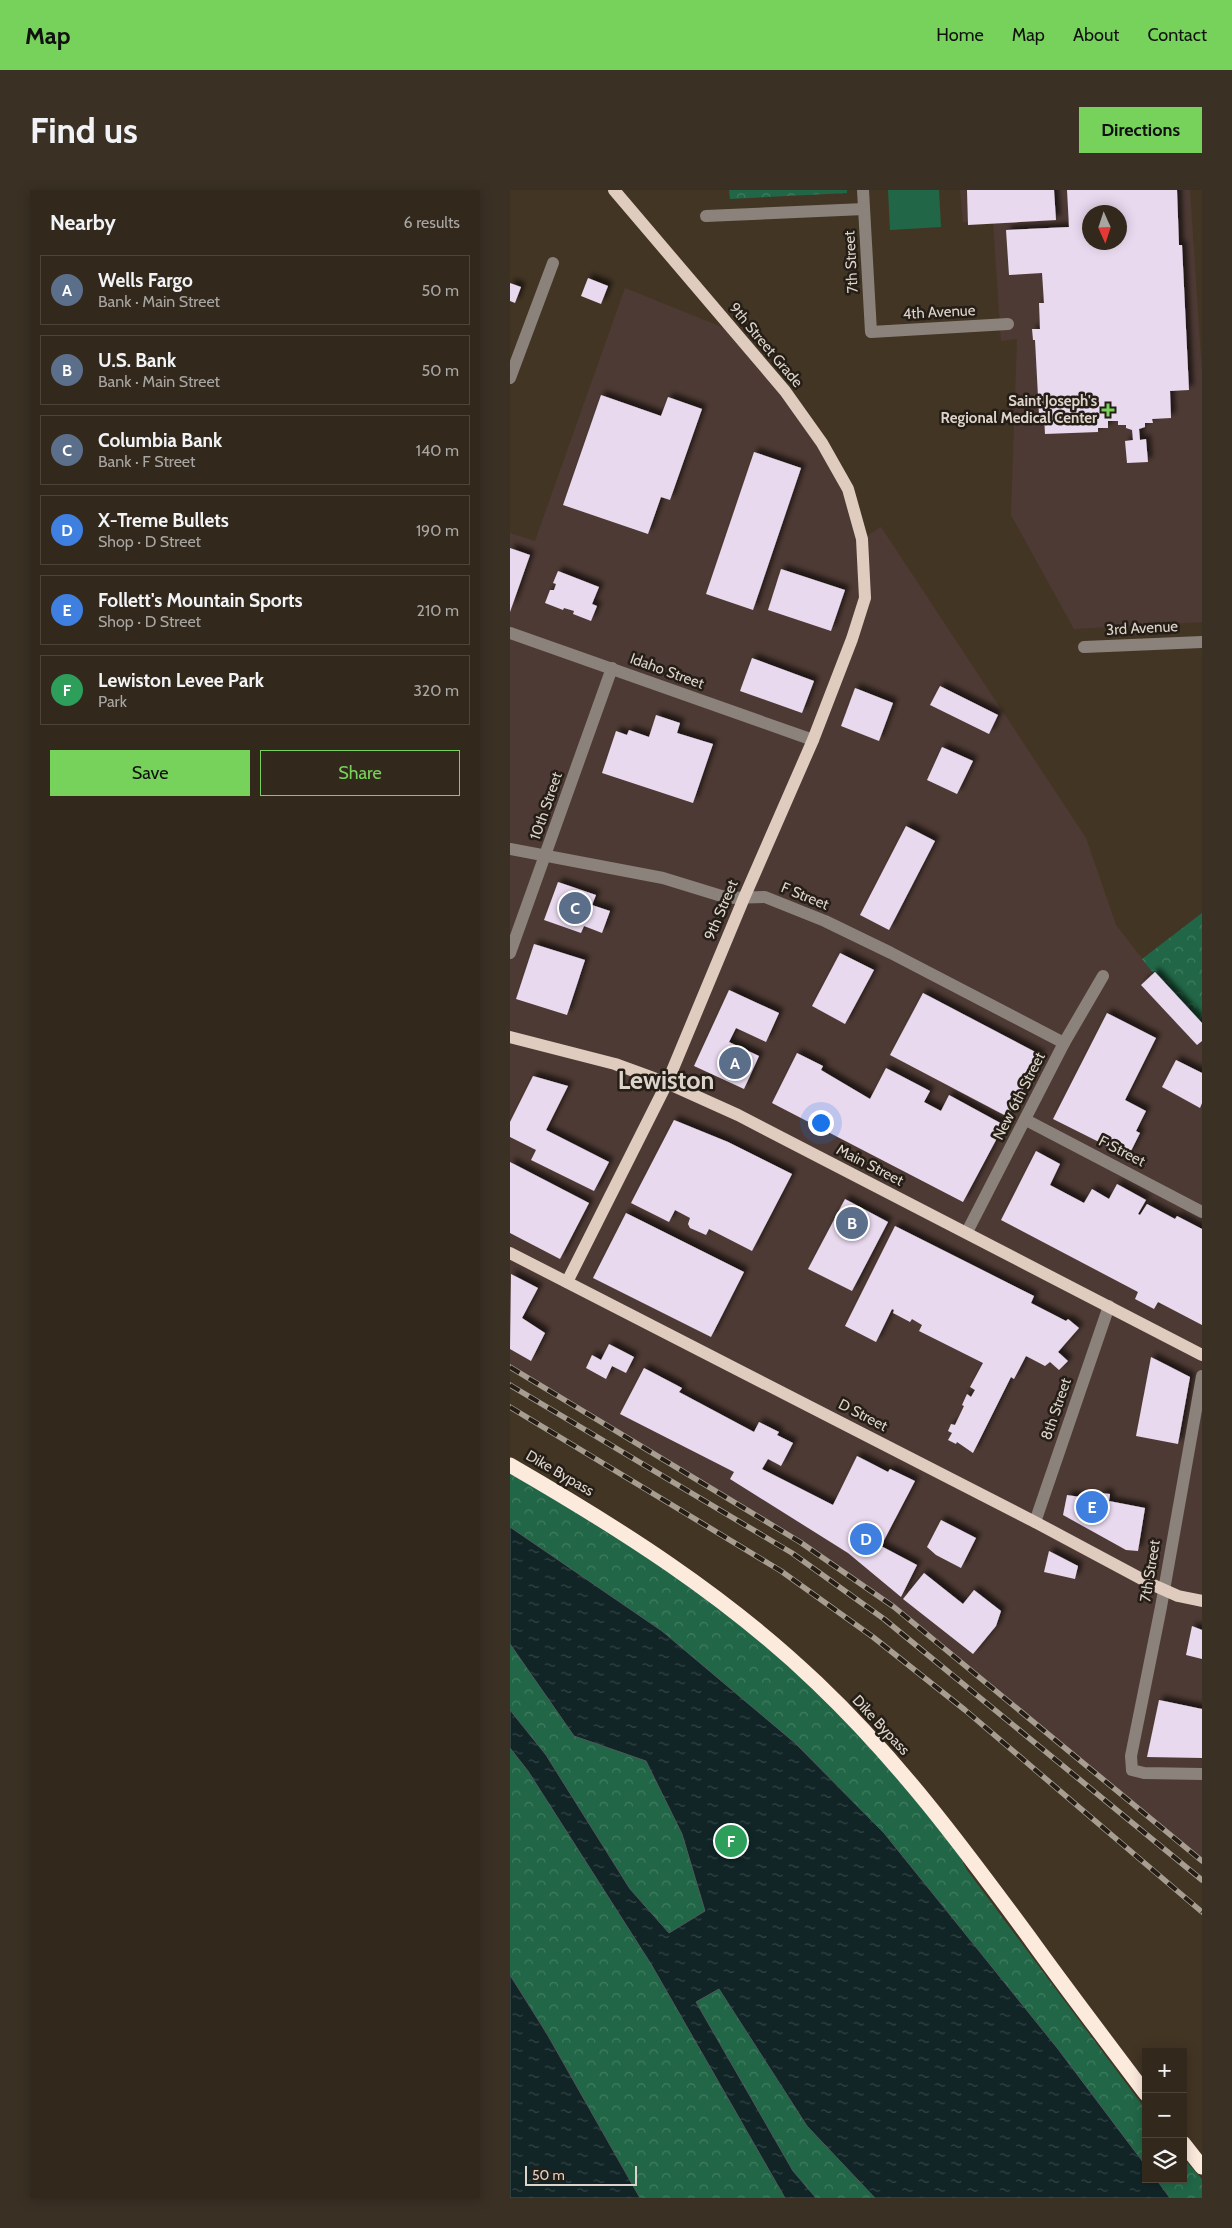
<!DOCTYPE html>
<meta charset="utf-8">
<style>
body{margin:0;font-family:Cabin,sans-serif;background:#3a3024;color:#f1f3f6}
.controls{position:absolute;right:15px;bottom:15px;display:grid;overflow:hidden;border-radius:0px;box-shadow:0 2px 12px #0003}
.controls button{width:45px;height:45px;display:grid;place-items:center;padding:0;border:0;border-bottom:1px solid #4d443a;background:#32281b;color:#f1f3f6;font:25px sans-serif}
.compass{position:absolute;left:572px;top:15px;width:45px;height:45px;border-radius:50%;background:#32281b;box-shadow:0 2px 12px #0003;rotate:177deg}
.scale{position:absolute;left:15px;bottom:12px;width:112px;box-sizing:border-box;padding-left:5px;border:2px solid #ddd3ca;border-top:0;font-size:14px;line-height:18px;white-space:nowrap;color:#ddd3ca;-webkit-text-stroke:4px #241e16;paint-order:stroke}
.you{position:absolute;left:310px;top:932px;width:18px;height:18px;margin:-12px;border:4px solid #fff;border-radius:50%;background:#1a73e8;box-shadow:0 0 0 8px #1a73e833}
.badge{display:grid;place-items:center;width:32px;height:32px;border-radius:50%;background:#76d25a;color:#fff;font-size:16px;font-weight:700}
.pin{position:absolute;translate:-50% -50%;border:2px solid #fff;box-shadow:0 1px 5px #0006}
.list{margin:0;padding:0;list-style:none}
h2{display:flex;justify-content:space-between;align-items:center;height:65px;margin:0;padding:0 20px;font-size:21px}
h2 small{font-size:16px;font-weight:400;color:#a8a6a3}
.list li{display:grid;grid-template-columns:32px 1fr auto;gap:15px;align-items:center;box-sizing:border-box;height:70px;margin:0 10px 10px;padding:0 10px;border:1px solid #4d443a;border-radius:0px}
.list b{display:block;font-size:19px;white-space:nowrap}
.list p{margin:0;font-size:16px;white-space:nowrap;color:#a8a6a3}
.list em{font-size:16px;font-style:normal;color:#a8a6a3}
.actions{display:flex;gap:10px;padding:15px 20px}
.actions a{flex:1;padding:11px 0;border:1px solid #76d25a;border-radius:0px;text-align:center;font-size:18px;color:#76d25a}
.actions .main{background:#76d25a;color:#111}
.icon{flex:none;width:28px;height:28px;fill:none;stroke:currentColor;stroke-width:2;stroke-linecap:round;stroke-linejoin:round}
.map{position:relative;flex:none;width:692px;height:2008px;overflow:hidden;border-radius:0px}
header{display:flex;align-items:center;gap:30px;box-sizing:border-box;height:70px;padding:0 25px;background:#76d25a;color:#111}
header strong{font-size:24px}
nav{display:flex;gap:28px;margin-inline-start:auto;font-size:18px}
.intro{display:flex;align-items:center;justify-content:space-between;box-sizing:border-box;height:120px;padding:0 30px}
h1{margin:0;font-size:35px}
.button{padding:12px 22px;border-radius:0px;background:#76d25a;color:#111;font-size:18px;font-weight:700}
main{display:flex;gap:30px;padding:0 30px}
aside{flex:1;background:#32281b;border-radius:0px;box-shadow:0 2px 12px #0003}
.map>svg:first-child{display:block}
</style>
<header>
<strong>Map</strong>
<nav><a>Home</a><a>Map</a><a>About</a><a>Contact</a></nav>
</header>
<div class="intro"><h1>Find us</h1><a class="button">Directions</a></div>
<main>
<aside>
<h2>Nearby<small>6 results</small></h2>
<ul class="list">
<li><span class="badge" style="background:#5c6f8a">A</span><div><b>Wells Fargo</b><p>Bank · Main Street</p></div><em>50 m</em></li>
<li><span class="badge" style="background:#5c6f8a">B</span><div><b>U.S. Bank</b><p>Bank · Main Street</p></div><em>50 m</em></li>
<li><span class="badge" style="background:#5c6f8a">C</span><div><b>Columbia Bank</b><p>Bank · F Street</p></div><em>140 m</em></li>
<li><span class="badge" style="background:#3f7fe0">D</span><div><b>X-Treme Bullets</b><p>Shop · D Street</p></div><em>190 m</em></li>
<li><span class="badge" style="background:#3f7fe0">E</span><div><b>Follett's Mountain Sports</b><p>Shop · D Street</p></div><em>210 m</em></li>
<li><span class="badge" style="background:#2e9e5b">F</span><div><b>Lewiston Levee Park</b><p>Park</p></div><em>320 m</em></li>
</ul>
<div class="actions"><a class="main">Save</a><a>Share</a></div>
</aside>
<div class="map">
<svg width="692" height="2008" viewBox="0 0 692 2008">
<defs>
<pattern id="park-crowns" width="20" height="18" patternUnits="userSpaceOnUse" patternTransform="scale(1.25)"><rect width="20" height="18" fill="#216747"/><path d="M2 6a3 3 0 1 1 6 0M12 15a3 3 0 1 1 6 0" fill="none" stroke="#417c60"/></pattern>
<pattern id="water-ripples" width="26" height="14" patternUnits="userSpaceOnUse" patternTransform="scale(1.25)"><rect width="26" height="14" fill="#112527"/><path d="M2 4q2-2 4 0t4 0M15 11q2-2 4 0t4 0" fill="none" stroke="#334445"/></pattern>
<filter id="shadow"><feDropShadow dx="4.5" dy="-4.5" stdDeviation="2.5" flood-color="#0009"/></filter>
</defs>
<rect width="100%" height="100%" fill="#433524"/>
<path fill="#4e3a34" d="M 115,98 L 224,142 L 312,253 L 352,349 L 371,337 L 576,648 L 606,735 L 692,845 L 692,1671 L 384,1417 L 290,1352 L 0,1177 L 0,343 L 25,351 Z"/>
<path fill="#4e3a35" fill-rule="evenodd" d="M 450,0 L 680,0 L 692,184 L 692,432 L 564,439 L 501,325 L 507,149 L 491,151 L 483,31 L 453,32 ZM 580,22 L 610,22 L 610,52 L 580,52 Z"/>
<g fill="url(#park-crowns)">
<path d="M 219,0 L 337,0 L 337,3 L 220,9 Z"/>
<path d="M 692,723 L 692,845 L 632,769 Z"/>
<path d="M 0,1275 L 242,1436 L 426,1622 L 457,1680 L 636,1920 L 636,1989 L 673,1989 L 673,1968 L 692,1989 L 692,2008 L 130,2008 L 37,1844 L 0,1785 Z"/>
</g>
<path fill="#216747" d="M 378,0 L 429,0 L 431,37 L 380,40 Z"/>
<g fill="url(#water-ripples)" stroke="#4e5958">
<path d="M 0,1337 L 152,1441 L 285,1553 L 374,1643 L 548,1859 L 636,1976 L 636,1989 L 646,1989 L 660,2008 L 365,2008 L 297,1936 L 209,1799 L 186,1812 L 283,1981 L 306,2008 L 275,2008 L 141,1774 L 18,1581 L 0,1558 L 0,1520 L 36,1565 L 120,1699 L 159,1743 L 195,1721 L 172,1644 L 136,1571 L 64,1546 L 0,1454 Z"/>
<path d="M 0,1785 L 37,1844 L 130,2008 L 0,2008 Z"/>
</g>
<g fill="#e9d9ef" fill-rule="evenodd" filter="url(#shadow)">
<path d="M 457,0 L 544,0 L 546,30 L 458,35 Z"/>
<path d="M 557,0 L 667,0 L 669,55 L 672,55 L 679,200 L 660,201 L 661,228 L 642,229 L 643,233 L 635,233 L 635,237 L 629,239 L 630,250 L 636,249 L 638,272 L 617,273 L 615,251 L 623,250 L 622,240 L 616,238 L 616,235 L 608,235 L 608,231 L 598,231 L 598,238 L 588,238 L 588,242 L 535,244 L 534,225 L 529,225 L 525,150 L 523,150 L 522,139 L 530,139 L 529,113 L 534,113 L 532,83 L 499,85 L 496,40 L 559,37 ZM 580,22 L 610,22 L 610,52 L 580,52 Z"/>
<path d="M 78,88 L 98,96 L 91,114 L 71,106 Z"/>
<path d="M 0,93 L 11,97 L 5,113 L 0,111 Z"/>
<path d="M 91,205 L 151,226 L 158,207 L 192,219 L 160,310 L 151,307 L 138,344 L 53,315 Z"/>
<path d="M 244,262 L 291,278 L 243,420 L 196,404 Z"/>
<path d="M 0,358 L 20,365 L 0,422 Z"/>
<path d="M 271,379 L 335,400 L 321,441 L 258,420 Z"/>
<path d="M 48,381 L 89,397 L 82,414 L 87,416 L 81,431 L 63,424 L 64,421 L 54,418 L 53,420 L 35,413 L 40,400 L 44,400 L 46,394 L 43,393 Z"/>
<path d="M 242,468 L 304,491 L 292,523 L 230,501 Z"/>
<path d="M 430,496 L 488,525 L 479,544 L 420,515 Z"/>
<path d="M 345,498 L 383,513 L 369,551 L 331,536 Z"/>
<path d="M 146,525 L 170,533 L 167,543 L 203,554 L 183,613 L 92,583 L 106,541 L 117,545 L 119,540 L 139,547 Z"/>
<path d="M 432,557 L 463,571 L 447,604 L 417,590 Z"/>
<path d="M 396,636 L 425,651 L 379,740 L 350,725 Z"/>
<path d="M 48,692 L 86,705 L 82,715 L 100,721 L 92,743 L 74,736 L 71,743 L 34,730 Z"/>
<path d="M 24,754 L 75,770 L 57,825 L 6,809 Z"/>
<path d="M 330,763 L 364,780 L 335,834 L 302,816 Z"/>
<path d="M 645,782 L 692,833 L 692,851 L 687,855 L 631,795 Z"/>
<path d="M 219,800 L 269,823 L 256,852 L 226,838 L 219,852 L 249,866 L 234,899 L 184,876 Z"/>
<path d="M 413,803 L 531,865 L 498,927 L 380,865 Z"/>
<path d="M 597,823 L 646,848 L 615,910 L 636,921 L 626,941 L 630,943 L 620,963 L 615,965 L 543,929 Z"/>
<path d="M 287,863 L 313,876 L 311,880 L 360,909 L 376,878 L 420,901 L 414,912 L 431,921 L 439,905 L 494,935 L 453,1012 L 262,913 Z"/>
<path d="M 666,870 L 692,883 L 692,913 L 690,918 L 652,897 Z"/>
<path d="M 23,886 L 58,896 L 36,940 L 99,972 L 84,1001 L 21,970 L 26,960 L 0,947 L 0,932 Z"/>
<path d="M 164,930 L 218,952 L 282,984 L 242,1061 L 199,1039 L 196,1045 L 180,1038 L 178,1034 L 180,1028 L 165,1020 L 159,1032 L 121,1013 Z"/>
<path d="M 526,961 L 550,974 L 540,995 L 574,1013 L 582,999 L 599,1009 L 607,994 L 636,1010 L 628,1024 L 630,1025 L 637,1014 L 665,1029 L 667,1026 L 692,1039 L 692,1135 L 648,1112 L 644,1119 L 625,1109 L 628,1102 L 491,1030 Z"/>
<path d="M 0,972 L 79,1013 L 50,1069 L 0,1043 Z"/>
<path d="M 335,1009 L 378,1032 L 342,1101 L 298,1079 Z"/>
<path d="M 116,1023 L 234,1082 L 201,1147 L 83,1088 Z"/>
<path d="M 385,1036 L 524,1106 L 521,1113 L 556,1131 L 558,1129 L 569,1138 L 548,1162 L 558,1171 L 549,1180 L 540,1172 L 535,1176 L 516,1166 L 504,1189 L 501,1187 L 463,1263 L 447,1252 L 446,1254 L 438,1250 L 442,1243 L 438,1241 L 441,1234 L 445,1235 L 454,1216 L 452,1215 L 457,1204 L 461,1207 L 465,1200 L 460,1197 L 473,1173 L 409,1141 L 412,1135 L 402,1129 L 400,1132 L 383,1123 L 384,1120 L 382,1119 L 366,1152 L 335,1136 Z"/>
<path d="M 1,1084 L 28,1098 L 12,1128 L 35,1143 L 21,1171 L 0,1159 Z"/>
<path d="M 99,1154 L 124,1167 L 116,1183 L 102,1176 L 96,1189 L 76,1178 L 82,1165 L 91,1170 Z"/>
<path d="M 641,1167 L 680,1187 L 668,1254 L 626,1246 Z"/>
<path d="M 134,1178 L 172,1198 L 169,1202 L 244,1242 L 249,1232 L 269,1242 L 267,1245 L 283,1253 L 271,1276 L 258,1269 L 252,1279 L 323,1315 L 347,1266 L 378,1282 L 380,1279 L 405,1291 L 371,1356 L 407,1375 L 391,1407 L 338,1363 L 220,1289 L 224,1282 L 110,1224 Z"/>
<path d="M 591,1303 L 600,1304 L 599,1311 L 635,1318 L 628,1361 L 616,1360 L 553,1325 L 557,1305 L 590,1310 Z"/>
<path d="M 431,1330 L 466,1348 L 451,1378 L 426,1365 L 417,1357 Z"/>
<path d="M 539,1361 L 568,1376 L 565,1389 L 534,1382 Z"/>
<path d="M 414,1383 L 453,1414 L 464,1400 L 491,1421 L 486,1436 L 463,1464 L 393,1409 Z"/>
<path d="M 682,1436 L 692,1440 L 692,1469 L 676,1465 Z"/>
<path d="M 649,1510 L 692,1519 L 692,1568 L 637,1567 Z"/>
</g>
<g fill="none" stroke-linecap="round" stroke-linejoin="round">
<g stroke="#8b827b" stroke-width="12">
<path d="M 353,0 L 361,142 L 498,134"/>
<path d="M 196,26 L 354,19"/>
<path d="M 0,188 L 43,73"/>
<path d="M 0,443 L 303,550"/>
<path d="M 574,457 L 692,452"/>
<path d="M 0,659 L 153,688 L 218,708 L 255,707 L 315,731 L 381,763 L 554,853"/>
<path d="M 0,763 L 102,478"/>
<path d="M 516,930 L 692,1022"/>
<path d="M 457,1042 L 554,853 L 593,786"/>
<path d="M 692,1186 L 651,1417 L 621,1566 L 622,1580 L 634,1583 L 692,1584"/>
<path d="M 525,1332 L 599,1116"/>
</g>
<g stroke="#dfccbe" stroke-width="12">
<path d="M 0,847 L 105,874 L 157,893 L 228,925 L 692,1165"/>
<path d="M 0,1063 L 525,1332 L 641,1394 L 668,1406 L 692,1411"/>
<path d="M 57,1092 L 157,893 L 234,708 L 303,550 L 342,449 L 355,408 L 352,349 L 338,299 L 312,253 L 275,201 L 104,0"/>
</g>
<g stroke="#fceadd" stroke-width="15">
<path d="M 0,1275 C 109,1338 215,1405 307,1493 C 389,1571 452,1656 519,1747 C 557,1800 597,1852 636,1904"/>
<path d="M 673,1953 L 692,1977"/>
</g>
<g stroke="#a89d91" stroke-width="5.5">
<g id="rail">
<path d="M 0,1177 L 290,1352 L 384,1417 L 692,1671"/>
<path d="M 0,1195 L 282,1363 L 374,1429 L 692,1690"/>
<path d="M 0,1217 L 271,1381 L 363,1447 L 455,1520 L 692,1722"/>
</g>
</g>
<use href="#rail" stroke="#241e16" stroke-width="4" stroke-dasharray="11" stroke-linecap="butt"/>
</g>
<path fill="#76d25a" stroke="#241e16" stroke-width="2" d="M595.5 212.5h5v5h5v5h-5v5h-5v-5h-5v-5h5z"/>
<g text-anchor="middle" stroke-width="5" stroke-linejoin="round" paint-order="stroke">
<g font-size="15" fill="#ddd3ca" stroke="#241e16">
<text transform="translate(341 72) rotate(-93)" y="5">7th Street</text>
<text transform="translate(429 122) rotate(-3)" y="5">4th Avenue</text>
<text transform="translate(256 155) rotate(50)" y="5">9th Street Grade</text>
<text transform="translate(632 438) rotate(-3)" y="5">3rd Avenue</text>
<text transform="translate(157 481) rotate(20)" y="5">Idaho Street</text>
<text transform="translate(36 616) rotate(-71)" y="5">10th Street</text>
<text transform="translate(295 706) rotate(22)" y="5">F Street</text>
<text transform="translate(211 720) rotate(-67)" y="5">9th Street</text>
<text transform="translate(509 906) rotate(-63)" y="5">New 6th Street</text>
<text transform="translate(612 961) rotate(27)" y="5">F Street</text>
<text transform="translate(360 975) rotate(27)" y="5">Main Street</text>
<text transform="translate(546 1219) rotate(-71)" y="5">8th Street</text>
<text transform="translate(353 1225) rotate(27)" y="5">D Street</text>
<text transform="translate(50 1283) rotate(30)" y="5">Dike Bypass</text>
<text transform="translate(640 1381) rotate(-81)" y="5">7th Street</text>
<text transform="translate(371 1535) rotate(47)" y="5">Dike Bypass</text>
</g>
<g font-size="15" font-weight="bold" fill="#ddd3ca" stroke="#241e16" text-anchor="end">
<text x="587" y="216">Saint Joseph's<tspan x="587" dy="17">Regional Medical Center</tspan></text>
</g>
<g font-size="25" font-weight="bold" fill="#ddd3ca" stroke="#241e16">
<text x="156" y="899">Lewiston</text>
</g>
</g>
</svg>
<div class="controls">
<button>+</button>
<button>−</button>
<button><svg class="icon" aria-label="layers" viewBox="0 0 24 24"><path d="M12 4l9 5-9 5-9-5zM3 14l9 5 9-5"/></svg></button>
</div>
<svg class="compass" viewBox="-18 -18 36 36"><path d="M0-13l5 13h-10z" fill="#e53935"/><path d="M0 13l5-13h-10z" fill="#a8a6a3"/></svg>
<div class="scale">50 m</div>
<div class="you"></div>
<div class="pin badge" style="left:225px;top:873px;background:#5c6f8a">A</div>
<div class="pin badge" style="left:342px;top:1033px;background:#5c6f8a">B</div>
<div class="pin badge" style="left:65px;top:718px;background:#5c6f8a">C</div>
<div class="pin badge" style="left:356px;top:1349px;background:#3f7fe0">D</div>
<div class="pin badge" style="left:582px;top:1317px;background:#3f7fe0">E</div>
<div class="pin badge" style="left:221px;top:1651px;background:#2e9e5b">F</div>
</div>
</main>
